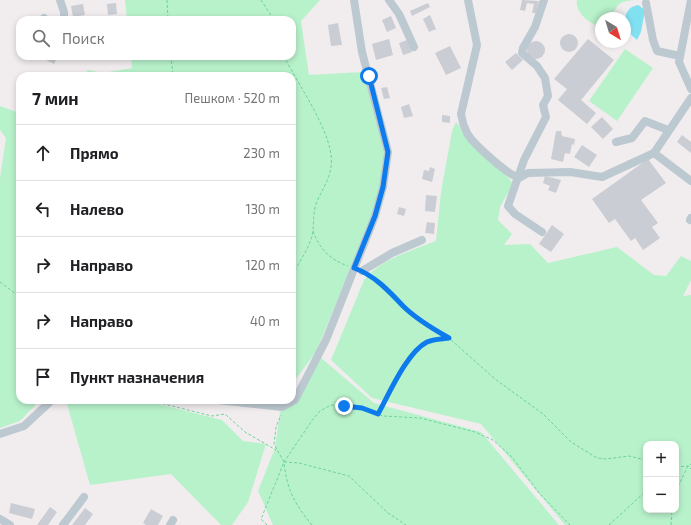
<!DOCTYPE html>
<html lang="ru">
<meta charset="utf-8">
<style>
body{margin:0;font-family:"Exo 2",sans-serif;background:#f6f6f6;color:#202124}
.controls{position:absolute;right:12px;bottom:12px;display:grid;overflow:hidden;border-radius:8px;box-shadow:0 2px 6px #0003}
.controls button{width:36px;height:36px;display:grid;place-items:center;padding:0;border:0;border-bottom:1px solid #e0e0e0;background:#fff;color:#202124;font:20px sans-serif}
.compass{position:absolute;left:595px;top:12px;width:36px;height:36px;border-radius:50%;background:#fff;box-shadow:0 2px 6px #0003;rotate:142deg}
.stop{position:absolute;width:12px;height:12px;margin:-9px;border:3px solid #0d7beb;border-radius:50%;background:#fff}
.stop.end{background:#0d7beb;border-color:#fff;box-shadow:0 1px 4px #0008}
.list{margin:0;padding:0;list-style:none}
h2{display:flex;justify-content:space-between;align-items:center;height:52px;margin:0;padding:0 16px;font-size:17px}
h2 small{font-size:13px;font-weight:400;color:#757577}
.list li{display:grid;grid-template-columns:26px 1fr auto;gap:12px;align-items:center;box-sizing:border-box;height:56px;padding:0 16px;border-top:1px solid #e0e0e0}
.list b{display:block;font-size:15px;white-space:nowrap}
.list em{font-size:13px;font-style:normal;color:#757577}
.icon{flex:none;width:22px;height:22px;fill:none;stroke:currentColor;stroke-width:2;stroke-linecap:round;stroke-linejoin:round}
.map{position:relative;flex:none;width:691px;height:525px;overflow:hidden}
.search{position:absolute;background:#fff;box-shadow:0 2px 6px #0003;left:16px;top:16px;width:280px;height:44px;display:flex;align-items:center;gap:10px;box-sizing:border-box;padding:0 14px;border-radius:12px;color:#757577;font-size:15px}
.panel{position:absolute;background:#fff;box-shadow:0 2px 6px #0003;left:16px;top:72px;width:280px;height:332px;border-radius:12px}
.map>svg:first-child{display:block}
</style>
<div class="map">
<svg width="691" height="525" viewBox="0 0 691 525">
<rect width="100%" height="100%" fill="#f1edee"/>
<g fill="#b8f2cb" fill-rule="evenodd">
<path d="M 125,0 L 320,0 L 301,21 L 309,75 L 363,72 L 384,150 L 380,186 L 372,217 L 316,352 L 292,384 L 292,76 L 83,76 L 88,70 L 103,73 L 132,68 L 131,56 L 292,56 L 292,20 L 127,20 Z"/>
<path d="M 577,0 L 635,0 C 617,2 619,3 611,18 L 601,18 L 601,26 C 591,26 574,11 577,0 Z"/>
<path d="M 625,49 L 653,68 L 617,121 L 589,101 Z"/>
<path d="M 0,106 L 20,113 L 20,400 L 40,400 L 20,421 L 0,428 L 0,178 L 6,138 L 0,130 Z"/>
<path d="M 456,122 L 482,155 L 508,177 L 513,184 L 500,207 L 498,220 L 512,234 L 504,245 L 530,244 L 548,263 L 617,247 L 654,275 L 666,276 L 681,256 L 691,261 L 691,280 L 683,296 L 691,295 L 691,525 L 565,525 L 481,424 L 372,398 L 331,360 L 364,280 C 380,259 411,251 436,241 L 441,192 L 452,131 ZM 646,444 L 676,444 L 676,510 L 646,510 Z"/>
<path d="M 320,357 L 374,403 L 481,432 L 559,525 L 273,525 L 258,491 L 275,448 L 280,412 L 297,397 Z"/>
<path d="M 71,400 L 142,400 L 222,420 L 243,441 L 266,444 L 248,502 L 232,525 L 221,525 L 171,474 L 90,485 L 67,404 Z"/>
</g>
<path fill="#82e1f1" d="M 638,5 L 645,10 L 641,32 L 637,40 L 627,31 L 625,32 C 625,20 623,8 638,5 Z"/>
<g fill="#cacdd3">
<path d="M 522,0 L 539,1 L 536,13 L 532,13 L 534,4 L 527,3 L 525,11 L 520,10 Z"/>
<path d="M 116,3 L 117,14 L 108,15 L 107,4 Z"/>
<path d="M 428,3 L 430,7 L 412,16 L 410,11 Z"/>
<path d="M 83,4 L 85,15 L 73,17 L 71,6 Z"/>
<path d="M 430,15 L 436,29 L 429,32 L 423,19 Z"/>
<path d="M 391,16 L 396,28 L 387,32 L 382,20 Z"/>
<path d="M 338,23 L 342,45 L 331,46 L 328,25 Z"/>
<circle cx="569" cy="43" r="9"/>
<path d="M 389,39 L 393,55 L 376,60 L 372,44 Z"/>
<path d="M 588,39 L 614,60 L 581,100 L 596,113 L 587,124 L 558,100 L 567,89 L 554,79 Z"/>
<path d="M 407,40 L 412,52 L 403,55 L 399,43 Z"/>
<circle cx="536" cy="50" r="9"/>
<path d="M 450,46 L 461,68 L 446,75 L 435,53 Z"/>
<path d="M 516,53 L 523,60 L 512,70 L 505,62 Z"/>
<path d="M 38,56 L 58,56 L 54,64 Z"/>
<path d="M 387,87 L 390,98 L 384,99 L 381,88 Z"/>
<path d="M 409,104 L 413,116 L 404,118 L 401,107 Z"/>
<path d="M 442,115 L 450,116 L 450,123 L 442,122 Z"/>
<path d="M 602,117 L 613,129 L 603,139 L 591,127 Z"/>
<path d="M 556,131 L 561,131 L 562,136 L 575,139 L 574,145 L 572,144 L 570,154 L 565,153 L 563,162 L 551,159 Z"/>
<path d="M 682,135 L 691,142 L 691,153 L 677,142 Z"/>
<path d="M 582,145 L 597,155 L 589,167 L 574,157 Z"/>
<path d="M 648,159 L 666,183 L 641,200 L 658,223 L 652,227 L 660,238 L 643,250 L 635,238 L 631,241 L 615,219 L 609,223 L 592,199 Z"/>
<path d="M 430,167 L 435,169 L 432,182 L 422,179 L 424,170 L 429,171 Z"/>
<path d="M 545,176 L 561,180 L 556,193 L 548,190 L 550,186 L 543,183 Z"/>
<path d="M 426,195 L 437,196 L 435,212 L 425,211 Z"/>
<path d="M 399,207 L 406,209 L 404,216 L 397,214 Z"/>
<path d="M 427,222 L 435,223 L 434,234 L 425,233 Z"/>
<path d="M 552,225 L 564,234 L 551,252 L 539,244 Z"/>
<path d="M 11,503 L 35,509 L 32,519 L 9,513 Z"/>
<path d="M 50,507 L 57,512 L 48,525 L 37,525 Z"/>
<path d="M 85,508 L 93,514 L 85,525 L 72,525 Z"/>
<path d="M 151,509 L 163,516 L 158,525 L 146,525 L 143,523 Z"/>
</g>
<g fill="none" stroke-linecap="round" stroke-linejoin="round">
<g stroke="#6ed29b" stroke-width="1" stroke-dasharray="3 2" stroke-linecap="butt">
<path d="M 167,0 L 168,20"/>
<path d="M 261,0 L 274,20"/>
<path d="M 171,56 L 173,76"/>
<path d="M 284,56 C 297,84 336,136 331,167 C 329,181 321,191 316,204 C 313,213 314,221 313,231 C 311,246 299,262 292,275"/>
<path d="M 313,231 C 319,248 330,260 348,266"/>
<path d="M 369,275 L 394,295 L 403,306 L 425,324 L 449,338 L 495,379 L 543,414 L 571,442 L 597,458 L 606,459 L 629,456 L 646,460"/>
<path d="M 0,282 L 20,297"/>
<path d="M 148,400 L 212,416 L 225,414 L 245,432 L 276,450"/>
<path d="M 379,413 C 389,395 404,360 419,347 C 427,340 438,340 448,339"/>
<path d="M 284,462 L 299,463 L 349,476 L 388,513 L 406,525"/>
<path d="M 676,467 L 688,466 L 691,469"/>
<path d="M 676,491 L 688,466 L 691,464"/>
<path d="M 267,525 L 261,519 L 284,462 L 274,444 L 276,427 L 281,415"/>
<path d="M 312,525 C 294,503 287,490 284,462 L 313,419 L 320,411 L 331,405 L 362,408 L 383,416 L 420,418 L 475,432 L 493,440 L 511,456 L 540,494 L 570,525"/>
<path d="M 609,525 L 646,491"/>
<path d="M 671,525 L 672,510"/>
</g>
<g stroke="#bdc9d1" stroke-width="8">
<path d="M 60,0 L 64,12 L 64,20"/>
<path d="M 389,0 L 399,14 L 414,47"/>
<path d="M 468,0 L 477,45 L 461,114 C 462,121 464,127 467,133 C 473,144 507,174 519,178 L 528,173 L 570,172 L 602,177 L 654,153 L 691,98"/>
<path d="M 691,0 L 679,62 L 691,89"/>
<path d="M 646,3 L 653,40 L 657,51 L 680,56"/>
<path d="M 44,18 L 47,20"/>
<path d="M 616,142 L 632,138 L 645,121 L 668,130"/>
<path d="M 654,153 L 691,181"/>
<path d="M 690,220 L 691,218"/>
<path d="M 542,232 L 515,214 L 508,206 L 524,160 L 546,117 L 543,105 L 548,96 L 545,78 L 537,66 L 522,53 L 523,48 L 535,27 L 544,0"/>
<path d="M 362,271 L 392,253 L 422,240"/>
<path d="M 218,400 L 282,407 L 295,400 L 326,340 L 375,216 L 383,187 L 388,152 L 362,52 L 354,0"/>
<path d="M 0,434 L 24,426 L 52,400"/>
<path d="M 0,519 L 10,525"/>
<path d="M 63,525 L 84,497"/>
<path d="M 170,525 L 173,520"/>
</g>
</g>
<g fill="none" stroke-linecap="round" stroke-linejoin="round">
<path stroke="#0d7beb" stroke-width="5" d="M 344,406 L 362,408 L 378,414 C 389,394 407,352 427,342 C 433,339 442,339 449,338 C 433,329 416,319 403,306 C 389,291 374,275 354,268 L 375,216 L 383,187 L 388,152 L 369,76"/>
</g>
</svg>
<div class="controls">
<button>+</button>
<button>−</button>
</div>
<svg class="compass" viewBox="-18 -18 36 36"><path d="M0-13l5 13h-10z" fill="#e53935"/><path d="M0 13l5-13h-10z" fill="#757577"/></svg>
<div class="stop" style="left:369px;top:76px"></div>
<div class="stop end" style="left:344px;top:406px"></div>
<div class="search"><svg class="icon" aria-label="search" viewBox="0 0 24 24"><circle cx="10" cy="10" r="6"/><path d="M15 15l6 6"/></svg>Поиск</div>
<section class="panel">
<h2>7 мин<small>Пешком · 520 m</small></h2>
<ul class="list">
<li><svg class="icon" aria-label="ahead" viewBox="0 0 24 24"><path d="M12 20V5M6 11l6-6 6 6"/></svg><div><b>Прямо</b></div><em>230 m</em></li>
<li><svg class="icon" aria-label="left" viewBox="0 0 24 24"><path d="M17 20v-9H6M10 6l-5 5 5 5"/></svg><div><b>Налево</b></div><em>130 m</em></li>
<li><svg class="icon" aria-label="right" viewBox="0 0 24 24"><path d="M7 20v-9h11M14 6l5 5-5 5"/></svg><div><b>Направо</b></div><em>120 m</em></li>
<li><svg class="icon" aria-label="right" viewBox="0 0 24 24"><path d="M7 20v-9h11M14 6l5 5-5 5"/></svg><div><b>Направо</b></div><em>40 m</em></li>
<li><svg class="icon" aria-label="arrive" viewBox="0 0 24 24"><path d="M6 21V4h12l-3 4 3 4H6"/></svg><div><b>Пункт назначения</b></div></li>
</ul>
</section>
</div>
